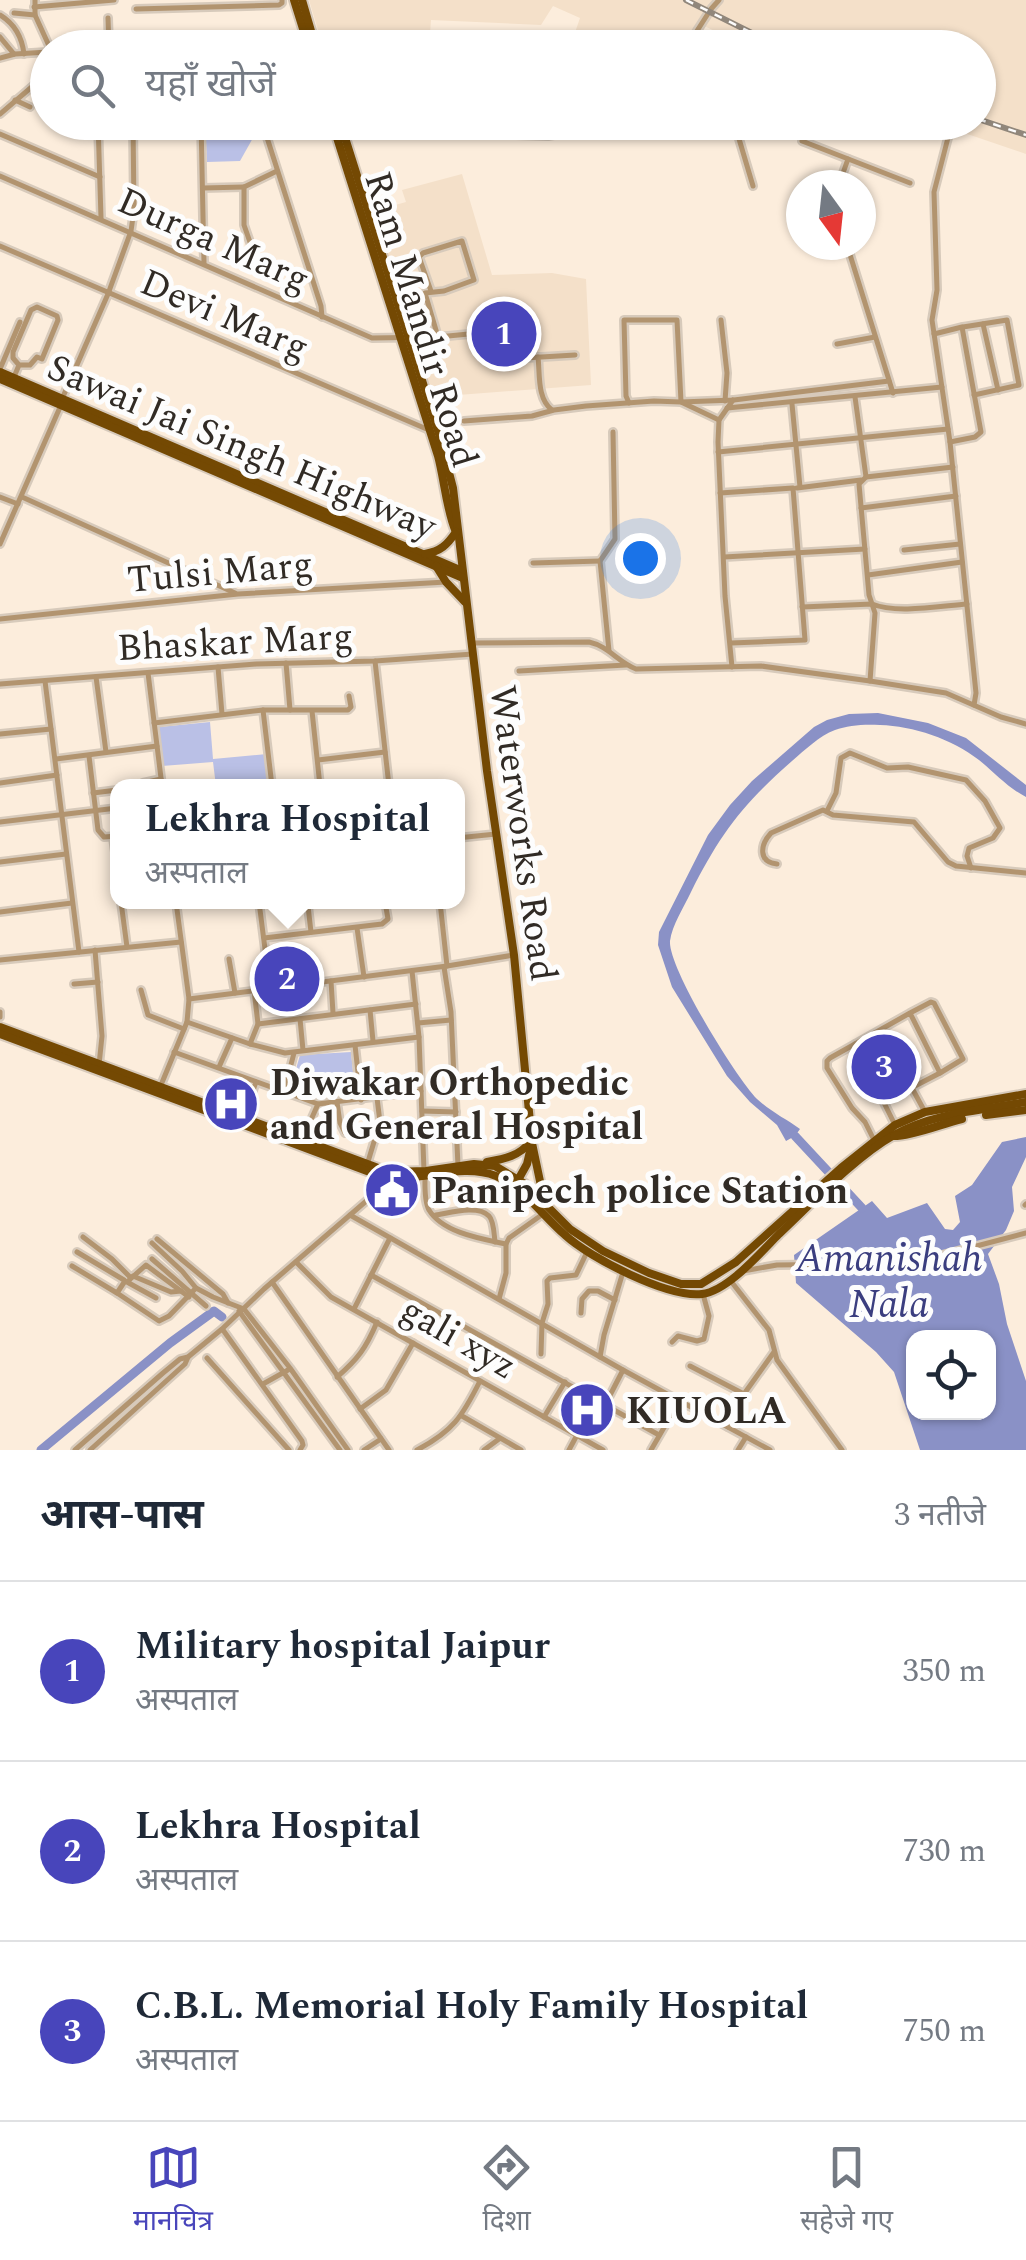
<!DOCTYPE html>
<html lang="hi">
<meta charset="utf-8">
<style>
body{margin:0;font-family:Spectral,"Noto Sans Devanagari",serif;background:#f6f6f7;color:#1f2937}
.controls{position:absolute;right:30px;bottom:30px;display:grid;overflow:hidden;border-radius:20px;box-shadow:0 2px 8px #0004}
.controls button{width:90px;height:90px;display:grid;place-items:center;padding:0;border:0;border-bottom:2px solid #e0e1e3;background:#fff;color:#1f2937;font:50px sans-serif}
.compass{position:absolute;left:786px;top:170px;width:90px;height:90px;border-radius:50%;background:#fff;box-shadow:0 2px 8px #0004;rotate:165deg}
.you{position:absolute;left:640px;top:558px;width:35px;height:35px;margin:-25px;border:8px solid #fff;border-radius:50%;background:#1a73e8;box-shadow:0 0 0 15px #1a73e833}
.badge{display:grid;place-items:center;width:65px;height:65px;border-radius:50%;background:#4845bb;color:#fff;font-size:32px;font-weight:700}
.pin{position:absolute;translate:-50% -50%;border:5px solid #fff;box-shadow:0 2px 10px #0006}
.popup{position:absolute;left:110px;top:779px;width:355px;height:130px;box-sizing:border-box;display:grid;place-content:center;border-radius:20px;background:#fff;filter:drop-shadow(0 2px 8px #0005);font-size:32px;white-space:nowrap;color:#747a83}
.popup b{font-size:38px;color:#1f2937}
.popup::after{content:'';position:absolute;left:50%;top:100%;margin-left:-20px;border:20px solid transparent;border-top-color:#fff}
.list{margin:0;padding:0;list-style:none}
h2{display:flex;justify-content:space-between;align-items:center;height:130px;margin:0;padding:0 40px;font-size:42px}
h2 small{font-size:32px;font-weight:400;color:#747a83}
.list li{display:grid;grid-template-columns:65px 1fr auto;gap:30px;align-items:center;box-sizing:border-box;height:180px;padding:0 40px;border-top:2px solid #e0e1e3}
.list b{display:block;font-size:38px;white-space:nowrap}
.list p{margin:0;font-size:32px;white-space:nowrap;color:#747a83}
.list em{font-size:32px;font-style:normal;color:#747a83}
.icon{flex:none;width:55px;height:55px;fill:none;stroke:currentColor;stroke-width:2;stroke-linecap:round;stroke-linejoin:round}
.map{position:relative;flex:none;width:1026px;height:1450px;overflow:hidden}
.search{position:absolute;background:#fff;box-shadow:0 2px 8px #0004;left:30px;right:30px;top:30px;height:110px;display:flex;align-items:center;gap:25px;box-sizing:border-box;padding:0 35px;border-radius:55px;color:#747a83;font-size:38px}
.sheet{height:670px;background:#fff}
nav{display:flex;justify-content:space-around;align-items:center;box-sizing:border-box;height:140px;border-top:2px solid #e0e1e3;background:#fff;font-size:28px;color:#747a83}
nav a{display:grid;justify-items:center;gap:5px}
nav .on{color:#4845bb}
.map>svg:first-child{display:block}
</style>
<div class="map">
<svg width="1026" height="1450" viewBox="0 0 1026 1450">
<rect width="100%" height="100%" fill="#fceddc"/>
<g fill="#f4e0c9">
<path d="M 309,0 L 1026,0 L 1026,154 L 935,123 L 978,122 L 978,48 L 748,47 L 698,23 L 679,47 L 570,47 L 580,18 L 553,6 L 541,25 L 431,20 L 429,47 L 323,47 Z"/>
<path d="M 462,174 L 492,275 L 552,273 L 586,279 L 591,385 L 432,397 L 374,211 L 406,202 L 402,190 Z"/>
</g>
<g fill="#bac0e6">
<path d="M 205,123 L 256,123 L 258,129 L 240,161 L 207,162 Z"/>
<path d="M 210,722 L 213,759 L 267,754 L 270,786 L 216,786 L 213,762 L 162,766 L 159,727 Z"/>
<path d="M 351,1052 L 354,1081 L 316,1086 L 294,1076 L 300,1055 Z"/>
</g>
<g fill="#8a91c6" fill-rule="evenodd">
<path d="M 878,713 L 928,723 L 966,738 L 1026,785 L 1026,797 C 1008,788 994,772 979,760 C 952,739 913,726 880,725 C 865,724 848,725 835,730 C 819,736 805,750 792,761 C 743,804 720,834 691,892 C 684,907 672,925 670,941 C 668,968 737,1079 757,1099 C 771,1112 786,1119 800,1129 L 795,1136 L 786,1141 L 777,1125 L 750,1102 L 727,1076 L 672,987 L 658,945 L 659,932 L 708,835 L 730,805 L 752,781 L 814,727 L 827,720 L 849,714 Z"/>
<path d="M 1026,1137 L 1026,1157 L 1012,1187 L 1014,1211 L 1006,1230 L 988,1254 L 999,1284 L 1007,1324 L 1026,1381 L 1026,1450 L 920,1450 L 894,1372 L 876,1352 L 796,1283 L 794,1255 L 872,1201 L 887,1218 L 927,1203 L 945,1229 L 953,1230 L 960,1222 L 955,1196 L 972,1185 L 1002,1142 ZM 914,1338 L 988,1338 L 988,1412 L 914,1412 Z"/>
</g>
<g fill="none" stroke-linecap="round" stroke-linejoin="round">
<g stroke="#8a91c6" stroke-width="9">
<path d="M 795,1136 L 862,1208"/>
<path d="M 41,1450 L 170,1343 L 214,1311 L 222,1317"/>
</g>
<g stroke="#d7cabb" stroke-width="10">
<g id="minor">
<path d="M 35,0 L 35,15 L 50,48"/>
<path d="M 34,7 L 114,0"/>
<path d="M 136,9 L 279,5 L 282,3 L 282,0"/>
<path d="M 14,13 L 35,15"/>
<path d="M 0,15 C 15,24 22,37 24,54"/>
<path d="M 108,18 L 109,48"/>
<path d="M 0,37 L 14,54"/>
<path d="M 691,39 L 720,48"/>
<path d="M 119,48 L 306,38"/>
<path d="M 686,48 L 711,9 L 719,0"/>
<path d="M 0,58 L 15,54 L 48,52"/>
<path d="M 15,100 L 30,107"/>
<path d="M 0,114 L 48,73"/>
<path d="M 98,122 L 101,218"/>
<path d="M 201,122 L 204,263"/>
<path d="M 262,122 L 321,306 L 322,317"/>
<path d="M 734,122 L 753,186"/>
<path d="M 931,122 L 950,130 L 934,192 L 937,290 L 932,320 L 950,442 L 976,693 L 974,705"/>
<path d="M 343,130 L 548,136 L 595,128 L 603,122"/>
<path d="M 0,134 L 100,177"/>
<path d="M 802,141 L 910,183"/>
<path d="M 0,176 L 372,338 L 438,337"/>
<path d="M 843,185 L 843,173 L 848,159"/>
<path d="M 203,188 L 244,187"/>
<path d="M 251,245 L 244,225 L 244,187 L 277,171"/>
<path d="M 847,245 L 893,393"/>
<path d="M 0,246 L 429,430"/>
<path d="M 431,291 L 419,257 L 423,253 L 462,241 L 474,280 L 444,291 L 425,293 L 438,337 L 499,331"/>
<path d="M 721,320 L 727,373 L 725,401"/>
<circle cx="509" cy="331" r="10"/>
<path d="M 983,324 L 998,390"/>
<path d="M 963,327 L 1007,320 L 1019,385 L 974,395"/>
<path d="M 934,334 L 962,327 L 981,432 L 975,437 L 950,442"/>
<path d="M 502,338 L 507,359 L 575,355"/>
<path d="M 837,344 L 875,337"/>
<path d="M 538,357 C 540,374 537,399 552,410"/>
<path d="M 0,369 L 20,322"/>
<path d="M 14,377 L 19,365 L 30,365 L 37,357 L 42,359 L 58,320 L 57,316 L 37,307 L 31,310 L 13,352 L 13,358 L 19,365"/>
<path d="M 855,397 L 866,477"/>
<path d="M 62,399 L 108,294 L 131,231 L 134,210 L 133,122"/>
<path d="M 629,403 L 626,396 L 624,320 L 677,320 L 681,402 L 734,400 L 889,381"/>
<path d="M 792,404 L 800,487"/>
<path d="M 727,408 L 942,387"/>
<path d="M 464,421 L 532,416 L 554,410 L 586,406 L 654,401 L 681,402 L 719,420"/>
<path d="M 718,452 L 948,429"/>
<path d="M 797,488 L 861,480"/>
<path d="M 720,493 L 793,488 L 805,640 L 731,643"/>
<path d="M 0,497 L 18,504"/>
<path d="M 22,497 L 235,593"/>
<path d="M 861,508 L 956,496"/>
<path d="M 0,544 L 61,405"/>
<path d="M 904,550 L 960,544"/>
<path d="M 724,557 L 865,549"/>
<path d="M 533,563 L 600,561"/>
<path d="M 868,575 L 962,562"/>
<path d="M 802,607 L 872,604 C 896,614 940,606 967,604"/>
<path d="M 0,619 L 238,594 L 446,582"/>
<path d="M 471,643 L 589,642 C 608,646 618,662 636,669 L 761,666 L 870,681 L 946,693 L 1001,717 L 1026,724"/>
<path d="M 609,651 L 600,561 L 615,539 L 613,432"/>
<path d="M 375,661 L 389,786"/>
<path d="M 286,663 L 290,710"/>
<path d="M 218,667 L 222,714"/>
<path d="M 732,667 L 725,596 L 718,442 L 719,420 L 733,400"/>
<path d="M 519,671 L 626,665"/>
<path d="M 148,673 L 162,786"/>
<path d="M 96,677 L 106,752"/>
<path d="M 45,681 L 79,952"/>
<path d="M 870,681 L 875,613 L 869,595 L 859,484 L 866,477 L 953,467"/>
<path d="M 0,684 L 256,664 L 375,661 L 473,654"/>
<path d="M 263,710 L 272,786"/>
<path d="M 312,711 L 320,786"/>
<path d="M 154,723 L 263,710 L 348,710 L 351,707 L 349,696"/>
<path d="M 0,734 L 51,729"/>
<path d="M 89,756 L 98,830 L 104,837 L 117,836"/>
<path d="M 56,759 L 157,746"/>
<path d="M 318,760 L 385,752"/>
<path d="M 0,783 L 57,775"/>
<path d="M 143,783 L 161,779"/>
<path d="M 93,793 L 117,790"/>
<path d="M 827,811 L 836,793 L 841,758 L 850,753 L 887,768 L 908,767 L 966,780 L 985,801 L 1000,828 L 993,838 L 969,848 L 967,856 L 971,868"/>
<path d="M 0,822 L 117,808"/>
<path d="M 113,837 L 117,867"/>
<path d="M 457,838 L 496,834"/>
<path d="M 0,862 L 66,854"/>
<path d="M 777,864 C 758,862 760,845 771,833 L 823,810 L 833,815 L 914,822 L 948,862 L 956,866 L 1026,873"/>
<path d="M 121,902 L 127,947"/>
<path d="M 259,902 L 270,988"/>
<path d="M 311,902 L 308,906 L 311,932"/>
<path d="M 440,902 L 447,966"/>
<path d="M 0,912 L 72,903"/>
<path d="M 357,928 L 364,977"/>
<path d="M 264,938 L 382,924 L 388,919 L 385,902"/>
<path d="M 95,950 L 102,1036 L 99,1065"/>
<path d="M 229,959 L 235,993"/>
<path d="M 0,960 L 181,942"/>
<path d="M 444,967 L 451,1012 L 458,1166"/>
<path d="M 412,971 L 419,1037 L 424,1171"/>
<path d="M 331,981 L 333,1013"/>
<path d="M 74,984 L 98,982"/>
<path d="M 141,990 L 148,1015 L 184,1029"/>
<path d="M 189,999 L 447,966 L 514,955"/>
<path d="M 370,1010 L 373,1041"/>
<path d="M 0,1012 L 0,1017"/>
<path d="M 300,1019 L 303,1050"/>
<path d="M 187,1022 L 250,1044 L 285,1053 L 419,1037"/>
<path d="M 418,1023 L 451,1020"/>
<path d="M 258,1024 L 416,1004"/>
<path d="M 881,1031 L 925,1112"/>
<path d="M 250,1044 L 258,1024 L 254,990"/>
<path d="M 855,1044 L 830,1058 L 827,1061 L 827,1068 L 852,1108 L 865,1122 L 874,1140"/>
<path d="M 355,1045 L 361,1100"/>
<path d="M 174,1052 L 318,1104 L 421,1091"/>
<path d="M 219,1067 L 232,1038"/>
<path d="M 161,1085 L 187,1022 L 189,999 L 176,902"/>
<path d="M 913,1087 L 940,1073"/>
<path d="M 284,1092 L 294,1053"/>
<path d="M 337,1102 L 340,1123 L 345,1133"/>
<path d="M 422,1111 L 456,1112"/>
<path d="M 243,1118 L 256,1082"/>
<path d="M 895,1125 L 855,1044 L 910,1013 L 940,1073 L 963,1059 L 934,1003 L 931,1002 L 910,1013"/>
<path d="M 378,1131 L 422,1125"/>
<path d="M 303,1138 L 318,1104"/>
<path d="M 367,1165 L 380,1122 L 377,1098"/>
<path d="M 425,1176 C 425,1186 424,1201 429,1210 C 443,1233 482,1239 506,1244"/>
<path d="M 1025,1205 L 1026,1204"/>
<path d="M 350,1215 L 623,1370 L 770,1450"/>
<path d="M 436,1215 C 449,1213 478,1204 489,1216 C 494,1221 494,1234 495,1242"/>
<path d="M 83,1237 L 112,1259 L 130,1277"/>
<path d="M 157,1239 L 223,1294 L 228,1303"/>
<path d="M 152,1243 L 182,1271 L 196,1288 L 213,1297 L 244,1309 L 290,1368 L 348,1450"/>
<path d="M 77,1252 L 124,1280"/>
<path d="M 152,1259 L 206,1306"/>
<path d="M 296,1262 L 331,1297 L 603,1450"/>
<path d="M 72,1266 L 117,1293"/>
<path d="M 743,1271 L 777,1265 L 855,1264 L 923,1260 L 1026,1233"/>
<path d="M 371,1275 L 659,1435"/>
<path d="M 133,1276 L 171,1292 L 181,1291"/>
<path d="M 730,1280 L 769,1330 L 777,1360 L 842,1450"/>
<path d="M 125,1281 L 117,1293 L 159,1321 L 169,1316 L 196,1288"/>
<path d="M 272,1282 L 389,1450"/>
<path d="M 156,1298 L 127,1282 L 146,1265 L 189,1297"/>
<path d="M 499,1299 L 506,1273 L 506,1244 L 509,1238 L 543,1214"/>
<path d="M 354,1309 L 390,1238"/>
<path d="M 239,1311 L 340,1450"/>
<path d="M 581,1313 L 582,1299 L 589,1291 L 598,1291 L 615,1300"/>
<path d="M 223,1330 L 302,1441 L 303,1445 L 300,1450"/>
<path d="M 672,1342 L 678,1336 L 697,1341 L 704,1339 L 709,1316 L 703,1294"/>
<path d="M 541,1354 L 542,1323 L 548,1304 L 547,1281 L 550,1278 L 576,1275 L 587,1252"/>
<path d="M 600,1357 L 604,1335 L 623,1272"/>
<path d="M 207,1358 L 289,1450"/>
<path d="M 690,1366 L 744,1394 L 774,1352"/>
<path d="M 337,1377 C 358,1359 366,1348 377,1322"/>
<path d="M 263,1384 L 288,1370"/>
<path d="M 606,1403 L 623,1370"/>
<path d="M 360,1409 L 386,1390 L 413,1343"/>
<path d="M 462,1416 L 521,1450"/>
<path d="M 544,1417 L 565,1382"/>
<path d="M 728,1427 L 737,1413"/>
<path d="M 75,1450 L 163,1373 L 180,1359 L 188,1357 L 222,1329 L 264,1289 L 393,1178"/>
<path d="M 90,1450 L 185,1364 L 188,1357"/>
<path d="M 364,1450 L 381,1439"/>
<path d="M 417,1450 C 453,1431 462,1417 480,1381"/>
<path d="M 484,1450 L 499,1439"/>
<path d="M 569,1450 L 577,1435"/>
<path d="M 651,1450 L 680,1400"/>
<path d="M 738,1450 L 746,1437"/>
</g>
</g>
<g stroke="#d7cabb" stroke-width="12">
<g id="major">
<path d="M 294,0 L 309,48"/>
<path d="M 302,0 L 316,48"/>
<path d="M 332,122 L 438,456 C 444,478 447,513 456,532"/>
<path d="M 340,122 L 439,434 L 453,488 L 487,771 L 514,955 L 532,1143 L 541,1186 L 548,1203"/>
<path d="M 0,372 L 462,571"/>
<path d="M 0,379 L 463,578"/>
<path d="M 425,554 C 441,551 447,545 456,532"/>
<path d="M 436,566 L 446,582 L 465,602"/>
<path d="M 0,1027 L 389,1172 L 426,1171 L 474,1164 L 495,1166 L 525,1184 L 570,1229 L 603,1251 L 649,1273 L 681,1284 L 701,1284 L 736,1262 L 841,1168 L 895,1125 L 925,1112 L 1026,1094"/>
<path d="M 0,1034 L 383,1177 C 420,1183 460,1162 496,1176 C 523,1187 543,1216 565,1235 C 590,1258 668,1298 702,1294 C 728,1291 761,1252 779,1234 C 812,1203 855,1157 894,1135 C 933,1113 983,1110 1026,1102"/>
<path d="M 986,1115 L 1026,1110"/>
<path d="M 894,1136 C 913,1136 941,1124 962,1119"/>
<path d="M 487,1162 C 504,1159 520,1156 531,1141"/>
<path d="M 518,1180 L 527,1164 L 531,1147"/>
</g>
</g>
<use href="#minor" stroke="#b2946f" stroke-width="5"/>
<use href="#major" stroke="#744903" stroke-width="8"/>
<g stroke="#91877b" stroke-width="6">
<g id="rail">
<path d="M 686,0 L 782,48"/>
<path d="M 978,119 L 1026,135"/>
</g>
</g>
<use href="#rail" stroke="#fdfdfd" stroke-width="2.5" stroke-dasharray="8" stroke-linecap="butt"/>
</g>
<defs>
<g id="hospital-disc" transform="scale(2.875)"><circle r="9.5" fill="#4845bb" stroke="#fdfdfd"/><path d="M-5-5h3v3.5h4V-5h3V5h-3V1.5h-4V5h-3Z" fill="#fff"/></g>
<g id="civic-disc" transform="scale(2.875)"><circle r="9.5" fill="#4845bb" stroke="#fdfdfd"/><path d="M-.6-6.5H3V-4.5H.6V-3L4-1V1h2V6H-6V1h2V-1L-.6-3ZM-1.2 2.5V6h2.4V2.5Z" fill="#fff"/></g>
</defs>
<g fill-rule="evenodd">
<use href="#hospital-disc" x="231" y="1104"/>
<use href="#civic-disc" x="392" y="1190"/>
<use href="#hospital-disc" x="587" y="1410"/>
</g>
<g text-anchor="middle" stroke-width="10" stroke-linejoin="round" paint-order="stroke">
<g font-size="38" fill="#312b25" stroke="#fdfdfd">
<text transform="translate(214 239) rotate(24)" y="13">Durga Marg</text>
<text transform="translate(225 314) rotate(23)" y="13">Devi Marg</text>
<text transform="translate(422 319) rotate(73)" y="13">Ram Mandir Road</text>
<text transform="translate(242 446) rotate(23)" y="13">Sawai Jai Singh Highway</text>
<text transform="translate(220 571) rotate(-5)" y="13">Tulsi Marg</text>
<text transform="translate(235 641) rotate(-3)" y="13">Bhaskar Marg</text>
<text transform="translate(524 833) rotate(82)" y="13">Waterworks Road</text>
<text transform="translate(459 1337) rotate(30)" y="13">gali xyz</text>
</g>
<g font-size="38" font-weight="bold" fill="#312b25" stroke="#fdfdfd" text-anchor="start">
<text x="270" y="1095">Diwakar Orthopedic<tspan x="270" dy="44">and General Hospital</tspan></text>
<text x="431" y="1203">Panipech police Station</text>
<text x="626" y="1423">KIUOLA</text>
</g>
<g font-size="40" font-style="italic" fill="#3b3e7f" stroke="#fdfdfd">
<text x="889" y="1271">Amanishah<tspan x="889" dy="46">Nala</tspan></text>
</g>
</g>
</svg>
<div class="controls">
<button><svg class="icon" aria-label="locate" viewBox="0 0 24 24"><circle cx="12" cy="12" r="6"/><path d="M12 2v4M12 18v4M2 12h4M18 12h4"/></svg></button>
</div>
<svg class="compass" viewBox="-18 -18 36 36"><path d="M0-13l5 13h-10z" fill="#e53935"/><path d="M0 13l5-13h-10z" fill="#747a83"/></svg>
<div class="you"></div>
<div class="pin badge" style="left:504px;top:334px">1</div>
<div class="pin badge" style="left:287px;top:979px">2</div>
<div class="popup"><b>Lekhra Hospital</b>अस्पताल</div>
<div class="pin badge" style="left:884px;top:1067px">3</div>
<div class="search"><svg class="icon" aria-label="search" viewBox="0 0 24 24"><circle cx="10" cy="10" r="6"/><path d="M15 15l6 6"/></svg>यहाँ खोजें</div>
</div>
<section class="sheet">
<h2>आस-पास<small>3 नतीजे</small></h2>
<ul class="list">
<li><span class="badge">1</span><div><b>Military hospital Jaipur</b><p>अस्पताल</p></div><em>350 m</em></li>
<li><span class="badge">2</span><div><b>Lekhra Hospital</b><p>अस्पताल</p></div><em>730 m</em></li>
<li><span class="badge">3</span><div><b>C.B.L. Memorial Holy Family Hospital</b><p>अस्पताल</p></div><em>750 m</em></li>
</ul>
</section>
<nav>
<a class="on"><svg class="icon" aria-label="map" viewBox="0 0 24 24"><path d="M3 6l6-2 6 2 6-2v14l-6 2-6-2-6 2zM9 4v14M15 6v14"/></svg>मानचित्र</a>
<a><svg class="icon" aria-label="directions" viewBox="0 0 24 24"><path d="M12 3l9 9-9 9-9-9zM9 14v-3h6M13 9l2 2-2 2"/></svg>दिशा</a>
<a><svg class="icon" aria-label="saved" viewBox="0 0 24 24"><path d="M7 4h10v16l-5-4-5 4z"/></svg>सहेजे गए</a>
</nav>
